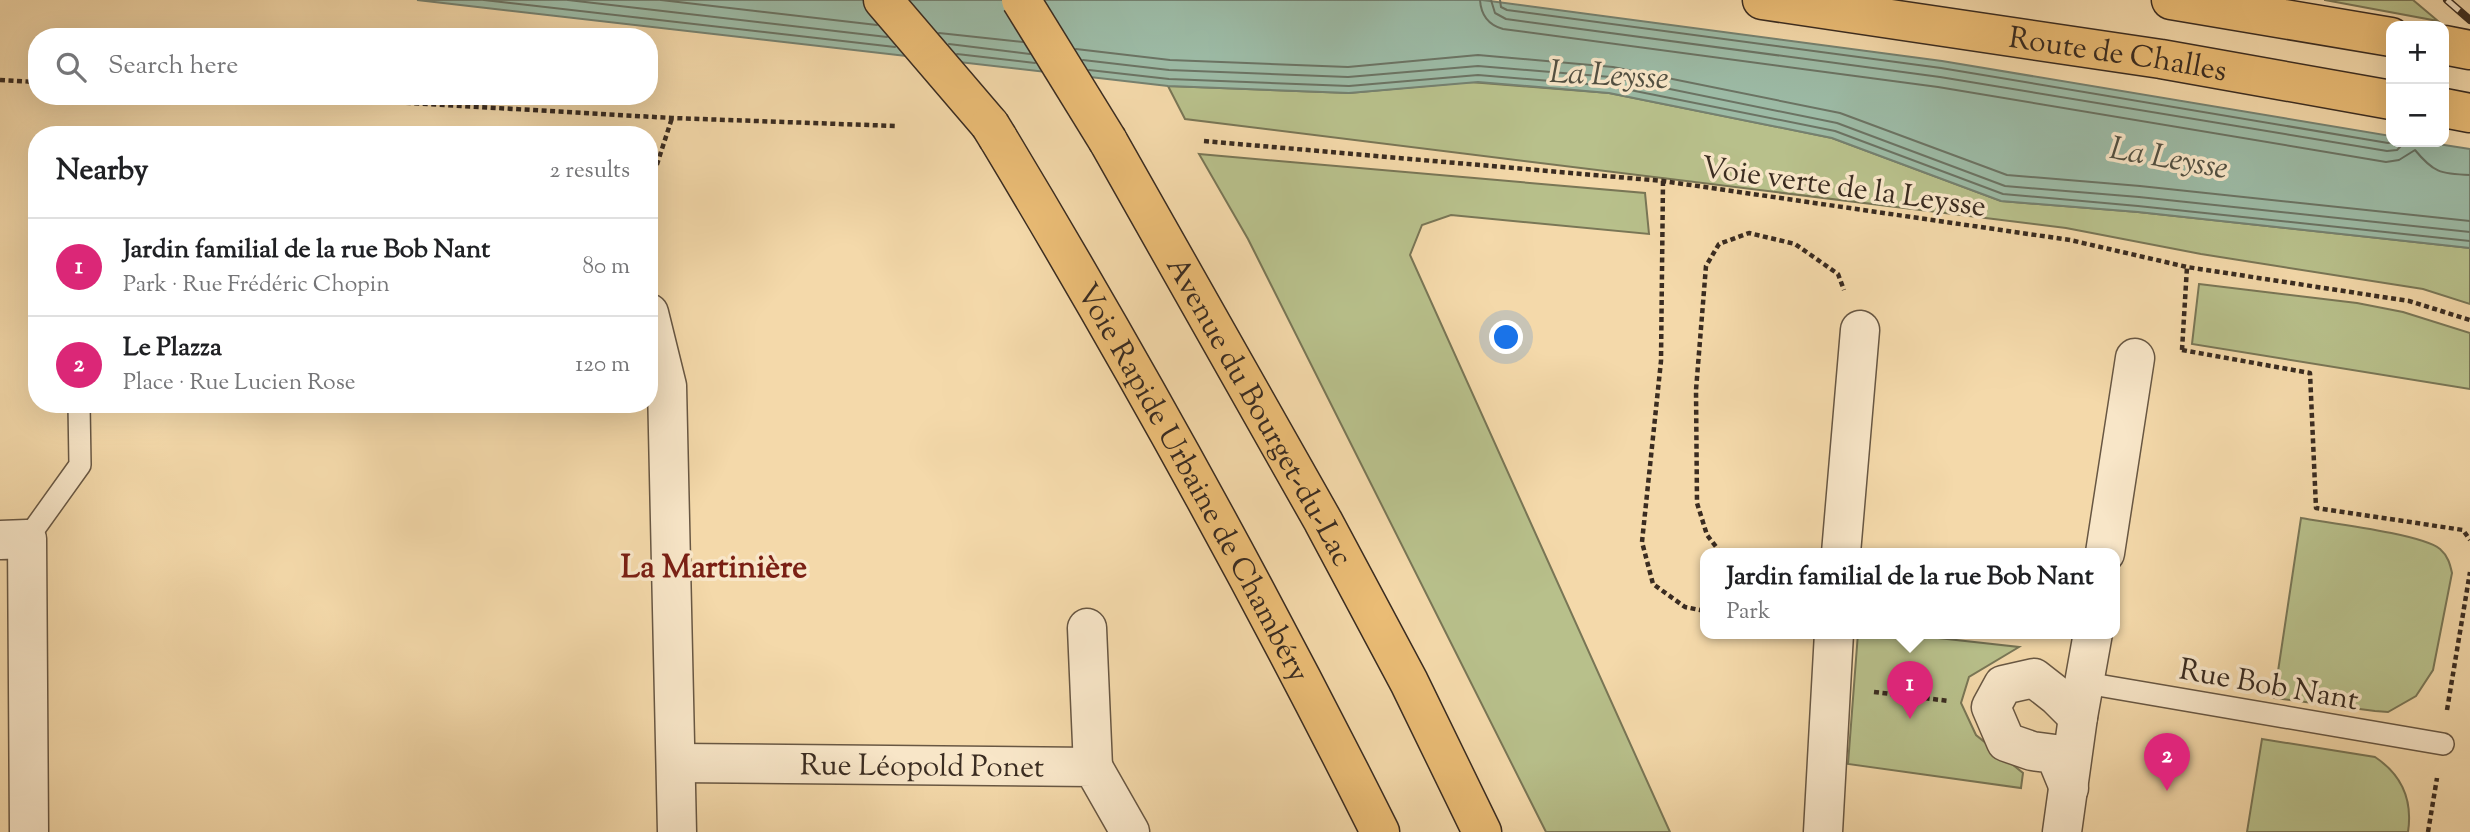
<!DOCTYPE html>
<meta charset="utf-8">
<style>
body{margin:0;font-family:"Sorts Mill Goudy",serif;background:#f2f2f2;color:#202124}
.controls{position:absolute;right:21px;top:21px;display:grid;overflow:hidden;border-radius:14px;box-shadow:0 7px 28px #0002}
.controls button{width:63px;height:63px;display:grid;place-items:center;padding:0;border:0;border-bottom:2px solid #e0e0e0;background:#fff;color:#202124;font:35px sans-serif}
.you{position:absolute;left:1507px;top:338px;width:24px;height:24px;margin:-18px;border:5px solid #fff;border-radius:50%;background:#1a73e8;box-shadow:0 0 0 10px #1a73e833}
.badge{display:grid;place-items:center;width:46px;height:46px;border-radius:50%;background:#db2777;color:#fff;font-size:23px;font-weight:700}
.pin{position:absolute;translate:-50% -58px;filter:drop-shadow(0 2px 4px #0008)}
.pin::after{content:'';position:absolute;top:37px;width:24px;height:21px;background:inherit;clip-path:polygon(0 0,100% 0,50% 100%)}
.popup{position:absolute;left:1700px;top:548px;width:420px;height:91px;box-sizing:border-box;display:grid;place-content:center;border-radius:14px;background:#fff;filter:drop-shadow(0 2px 5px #0005);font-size:23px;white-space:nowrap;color:#757577}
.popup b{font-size:26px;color:#202124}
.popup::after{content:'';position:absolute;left:50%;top:100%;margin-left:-14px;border:14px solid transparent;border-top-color:#fff}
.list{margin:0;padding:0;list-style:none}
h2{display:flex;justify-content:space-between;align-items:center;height:91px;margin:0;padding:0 28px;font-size:30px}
h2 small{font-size:23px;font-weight:400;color:#757577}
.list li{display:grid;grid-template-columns:46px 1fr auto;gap:21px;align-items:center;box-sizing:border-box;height:98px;padding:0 28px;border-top:2px solid #e0e0e0}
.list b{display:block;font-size:26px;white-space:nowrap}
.list p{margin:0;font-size:23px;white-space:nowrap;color:#757577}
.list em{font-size:23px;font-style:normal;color:#757577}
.icon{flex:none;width:38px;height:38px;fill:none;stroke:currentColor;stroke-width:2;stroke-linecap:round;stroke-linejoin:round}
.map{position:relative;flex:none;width:2470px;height:832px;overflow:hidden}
.search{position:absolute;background:#fff;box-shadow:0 7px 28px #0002;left:28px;top:28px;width:630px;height:77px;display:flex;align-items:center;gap:18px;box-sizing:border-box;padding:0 24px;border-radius:28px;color:#757577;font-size:26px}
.panel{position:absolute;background:#fff;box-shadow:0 7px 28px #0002;left:28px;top:126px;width:630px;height:287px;border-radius:28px}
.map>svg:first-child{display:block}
</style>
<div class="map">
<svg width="2470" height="832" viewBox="0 0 2470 832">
<rect width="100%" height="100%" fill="#f4d9aa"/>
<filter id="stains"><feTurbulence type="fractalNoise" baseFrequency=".00286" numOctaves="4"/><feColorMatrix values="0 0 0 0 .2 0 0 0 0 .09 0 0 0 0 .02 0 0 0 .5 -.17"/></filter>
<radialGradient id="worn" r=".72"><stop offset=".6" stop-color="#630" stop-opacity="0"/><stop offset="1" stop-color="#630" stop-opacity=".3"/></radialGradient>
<g fill="#b8c08b" stroke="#797656" stroke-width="2">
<path d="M 2324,0 L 2413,0 L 2438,21 L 2325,0 Z"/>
<path d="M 1470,82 L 1609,93 L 1832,138 L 2001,201 L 2138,212 L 2470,248 L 2470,304 L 2423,289 L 2201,254 L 2066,228 L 1185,119 L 1168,86 L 1349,93 Z"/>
<path d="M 1199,154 L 1645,193 L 1649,234 L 1451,215 L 1422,225 L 1410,255 L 1670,832 L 1546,832 L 1248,239 Z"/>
<path d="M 2199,284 L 2357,303 L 2403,312 L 2470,333 L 2470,389 L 2192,344 Z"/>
<path d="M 2301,518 C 2329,523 2422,534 2440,549 C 2448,556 2450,564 2452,573 L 2433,670 L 2416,696 L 2388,712 L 2375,711 L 2274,698 Z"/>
<path d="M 1858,633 L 1893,633 L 2019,647 L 1969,677 L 1961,703 L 1976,735 L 2023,773 L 2021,788 L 1848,764 Z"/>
<path d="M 2262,739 L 2375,757 C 2402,775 2413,799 2408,832 L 2247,832 Z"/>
</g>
<path fill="#9cbaa5" stroke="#758170" stroke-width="2" d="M 417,0 L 1482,0 L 1942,61 L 2391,136 L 2391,142 L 2425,142 L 2470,149 L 2470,248 L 2138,212 L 2001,201 L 1832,138 L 1609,93 L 1478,82 L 1349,93 L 1168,86 Z"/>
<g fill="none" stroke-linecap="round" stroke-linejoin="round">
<g stroke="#6b7363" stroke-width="2">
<path d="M 484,0 L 895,47"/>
<path d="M 568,0 L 887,37"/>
<path d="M 661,0 L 877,25"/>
<path d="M 1480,0 C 1481,15 1488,25 1503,29 L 1938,87 L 2386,162 L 2399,160 L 2415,150 C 2433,172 2440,174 2470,175"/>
<path d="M 1491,0 L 1495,13 L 1506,19 L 1940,77 L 2387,151 L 2397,150 L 2405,142"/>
<path d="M 1500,0 L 1501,7 L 1507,10 L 1941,68 L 2388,143 L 2394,142"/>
<path d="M 939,33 L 1023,42"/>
<path d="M 949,44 L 1030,54"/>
<path d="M 1076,49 L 1170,60 L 1348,67 L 1478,55 L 1613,67 L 1840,113 L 2007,175 L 2140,186 L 2470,221"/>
<path d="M 957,54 L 1035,63"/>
<path d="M 1083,60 L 1169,70 L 1348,77 L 1478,66 L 1611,77 L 1837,123 L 2005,186 L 2139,197 L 2470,232"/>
<path d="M 1089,70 L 1169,79 L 1349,86 L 1478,75 L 1610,86 L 1835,131 L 2003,194 L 2138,206 L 2470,241"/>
</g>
<g stroke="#685743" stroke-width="24">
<g id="service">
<path d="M 27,539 L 80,465 L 79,404"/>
<path d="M 2086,683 L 2443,744"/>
</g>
</g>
<g stroke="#685743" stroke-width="41">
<g id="minor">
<path d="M 649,313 L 667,386 L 677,832"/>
<path d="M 0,540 L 27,539 L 29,832"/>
<path d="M 1841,553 L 1860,330"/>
<path d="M 2105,553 L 2135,358"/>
<path d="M 1087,628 L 1093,767"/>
<path id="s1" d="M 677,763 L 1093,767 L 1130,832"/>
<path d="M 2069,788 L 2055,754 L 2032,751 L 2006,742 L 1991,707 L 2003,685 L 2034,678 L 2057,696 L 2078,717"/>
<path d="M 1823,832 L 1834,633"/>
<path d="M 2062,832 L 2078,717 L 2093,633"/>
</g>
</g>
<g stroke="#3a2c21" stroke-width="41">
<g id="primary">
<path id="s2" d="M 1762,0 L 2161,59 L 2391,100"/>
<path d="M 2171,0 L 2391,37"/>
<path d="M 2444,45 L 2470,50"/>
<path d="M 2444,108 L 2470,113"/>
</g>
</g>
<g stroke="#3a2c21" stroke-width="41">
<g id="trunk">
<path d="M 883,0 L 990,125"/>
<path id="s3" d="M 998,138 C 1134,364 1262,596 1380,832"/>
<path id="s4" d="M 1108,141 L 1323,521 L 1409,682 L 1482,832"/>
</g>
</g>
<g stroke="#3a2c21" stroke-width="4.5" stroke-dasharray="5 3.5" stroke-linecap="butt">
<path d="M 0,80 L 37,82"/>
<path d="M 287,96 L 672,118 L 896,126"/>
<path d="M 1204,141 L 1663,181 L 2070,240 L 2187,267 L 2409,301 L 2470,320"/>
<path d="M 1663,181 L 1661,361 L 1642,542 L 1653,584 L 1685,607 L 1705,611"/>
<path d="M 649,189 L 672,118"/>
<path d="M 2182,350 L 2310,373 L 2316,508 L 2463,530 L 2470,540"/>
<path d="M 2182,350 L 2187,267"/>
<path d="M 1721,553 L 1707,535 L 1697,503 L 1696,390 L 1706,266 L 1719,244 L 1749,233 L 1795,244 L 1838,274 L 1844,290"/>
<path d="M 1874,692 L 1949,701"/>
<path d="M 2447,710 L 2470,572"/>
<path d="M 2428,832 L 2437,778"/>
</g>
<use href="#service" stroke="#f8e6c8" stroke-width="21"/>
<use href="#minor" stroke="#f8e6c8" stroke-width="38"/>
<use href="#primary" stroke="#eabc75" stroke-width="38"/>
<use href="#trunk" stroke="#eabc75" stroke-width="38"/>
<g stroke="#3a2c21" stroke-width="8">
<path id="rail" d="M 2447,0 L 2470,20"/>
</g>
<use href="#rail" stroke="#f8e6c8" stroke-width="5" stroke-dasharray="16" stroke-linecap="butt"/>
<g stroke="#3a2c21" stroke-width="41" stroke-linecap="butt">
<g id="trunk-bridge">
<path d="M 1021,0 L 1108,141"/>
<path d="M 990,125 L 998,138"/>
</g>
</g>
<use href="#trunk-bridge" stroke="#eabc75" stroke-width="38"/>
</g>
<g text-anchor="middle" stroke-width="7" stroke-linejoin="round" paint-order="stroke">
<g font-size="30" fill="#3a2c21" stroke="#f8e6c8">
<text dy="10" stroke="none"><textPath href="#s2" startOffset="360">Route de Challes</textPath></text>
<text transform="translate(1844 186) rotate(8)" y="10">Voie verte de la Leysse</text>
<text dy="10" stroke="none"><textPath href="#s4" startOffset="310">Avenue du Bourget-du-Lac</textPath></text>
<text dy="10" stroke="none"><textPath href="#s3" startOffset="396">Voie Rapide Urbaine de Chambéry</textPath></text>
<text transform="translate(2269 684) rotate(10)" y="10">Rue Bob Nant</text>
<text dy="10" stroke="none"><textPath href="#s1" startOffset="245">Rue Léopold Ponet</textPath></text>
</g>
<g font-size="32" font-style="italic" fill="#525042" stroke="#f8e6c8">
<text transform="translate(1609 74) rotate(3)" y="11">La Leysse</text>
<text transform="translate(2169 157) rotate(10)" y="11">La Leysse</text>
</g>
<g font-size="32" font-weight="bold" fill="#7a1f14" stroke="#f8e6c8">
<text x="714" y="577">La Martinière</text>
</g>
</g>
<rect width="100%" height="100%" filter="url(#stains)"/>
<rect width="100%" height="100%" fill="url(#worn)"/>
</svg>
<div class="controls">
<button>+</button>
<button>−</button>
</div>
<div class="you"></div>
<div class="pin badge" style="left:1910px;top:719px">1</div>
<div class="popup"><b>Jardin familial de la rue Bob Nant</b>Park</div>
<div class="pin badge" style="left:2167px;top:791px">2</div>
<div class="search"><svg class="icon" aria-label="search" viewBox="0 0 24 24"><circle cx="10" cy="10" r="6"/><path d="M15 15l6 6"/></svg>Search here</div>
<section class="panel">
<h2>Nearby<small>2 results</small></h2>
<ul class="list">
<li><span class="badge">1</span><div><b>Jardin familial de la rue Bob Nant</b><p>Park · Rue Frédéric Chopin</p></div><em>80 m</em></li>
<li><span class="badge">2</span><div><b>Le Plazza</b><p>Place · Rue Lucien Rose</p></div><em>120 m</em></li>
</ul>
</section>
</div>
